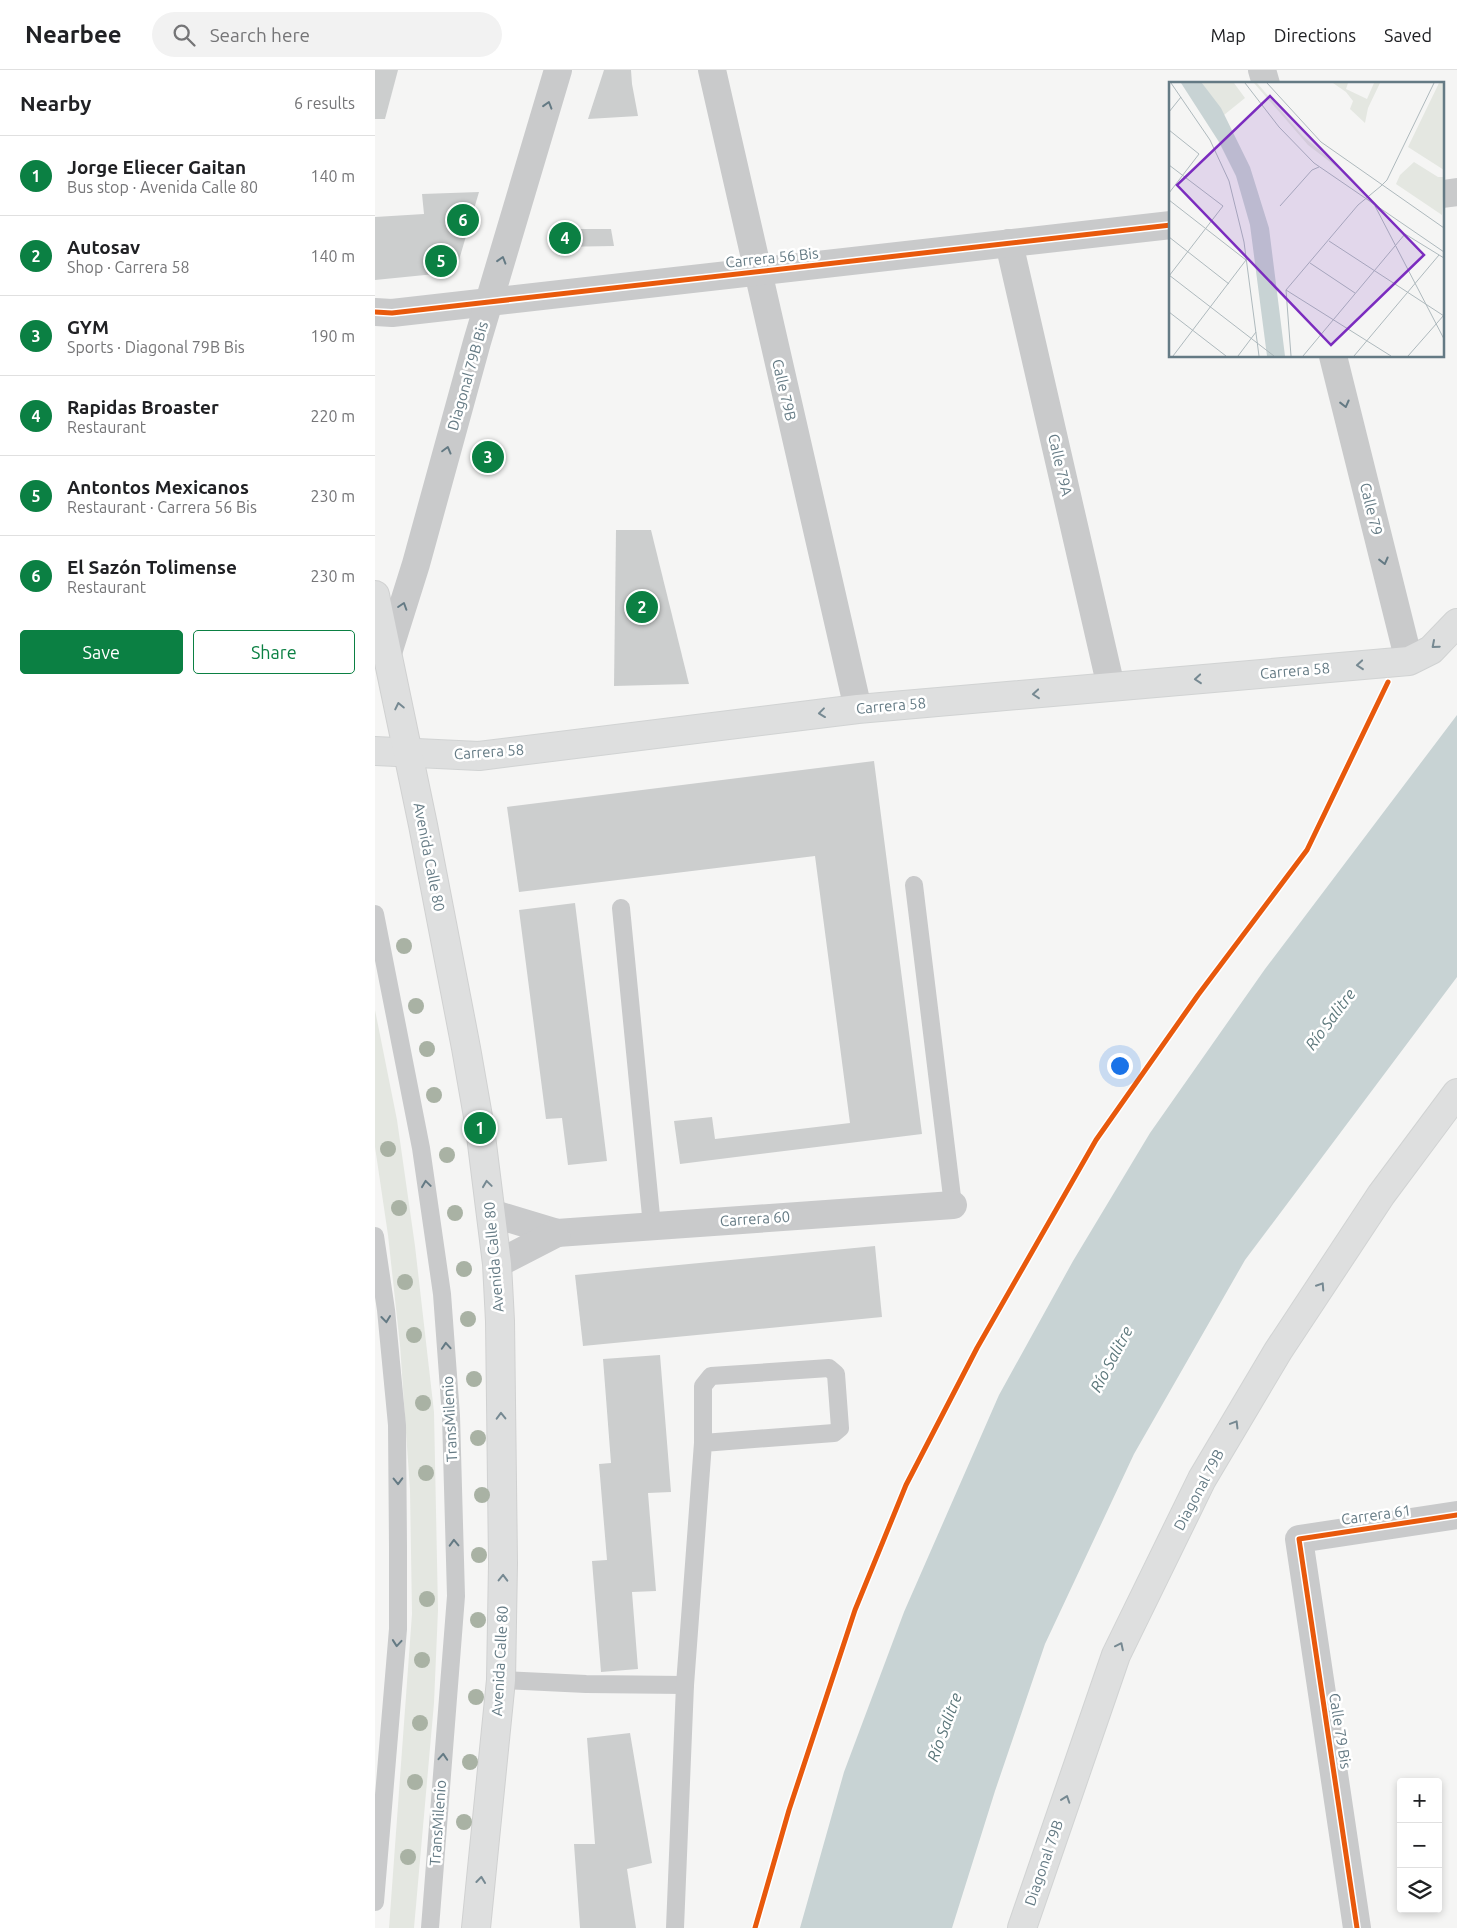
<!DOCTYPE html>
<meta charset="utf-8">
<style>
body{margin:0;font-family:Ubuntu,sans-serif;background:#f2f2f2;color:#202124}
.controls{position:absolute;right:15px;bottom:15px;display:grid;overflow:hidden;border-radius:5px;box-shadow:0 2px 8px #0003}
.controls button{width:45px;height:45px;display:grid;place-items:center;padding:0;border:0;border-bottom:1px solid #e0e0e0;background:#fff;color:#202124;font:25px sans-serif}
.you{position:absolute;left:744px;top:995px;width:18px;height:18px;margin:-12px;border:4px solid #fff;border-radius:50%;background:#1a73e8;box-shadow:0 0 0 8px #1a73e833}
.badge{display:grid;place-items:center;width:32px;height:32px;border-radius:50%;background:#0b8043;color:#fff;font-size:16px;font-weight:700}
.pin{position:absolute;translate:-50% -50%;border:2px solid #fff;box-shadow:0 1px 5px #0006}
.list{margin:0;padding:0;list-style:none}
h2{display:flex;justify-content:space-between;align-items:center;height:65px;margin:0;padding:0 20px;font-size:21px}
h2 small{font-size:16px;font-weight:400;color:#757577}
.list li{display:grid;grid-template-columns:32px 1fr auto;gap:15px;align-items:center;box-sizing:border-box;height:80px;padding:0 20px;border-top:1px solid #e0e0e0}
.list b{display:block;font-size:19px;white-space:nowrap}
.list p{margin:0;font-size:16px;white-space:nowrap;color:#757577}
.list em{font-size:16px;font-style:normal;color:#757577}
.actions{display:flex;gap:10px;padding:15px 20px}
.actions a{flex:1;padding:11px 0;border:1px solid #0b8043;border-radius:5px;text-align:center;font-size:18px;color:#0b8043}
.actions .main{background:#0b8043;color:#fff}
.icon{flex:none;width:28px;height:28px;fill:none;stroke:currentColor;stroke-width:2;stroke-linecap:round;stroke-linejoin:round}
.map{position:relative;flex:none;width:1082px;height:1858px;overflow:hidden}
header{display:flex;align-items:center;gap:30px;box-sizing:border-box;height:70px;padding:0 25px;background:#fff;border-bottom:1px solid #e0e0e0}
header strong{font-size:24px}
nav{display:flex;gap:28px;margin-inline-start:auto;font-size:18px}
.search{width:350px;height:45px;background:#f2f2f2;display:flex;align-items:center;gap:12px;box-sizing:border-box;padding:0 18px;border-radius:28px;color:#757577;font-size:19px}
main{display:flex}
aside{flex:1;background:#fff}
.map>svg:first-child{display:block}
</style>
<header>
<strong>Nearbee</strong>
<div class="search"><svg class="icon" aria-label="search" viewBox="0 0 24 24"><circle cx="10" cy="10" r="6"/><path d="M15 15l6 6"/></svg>Search here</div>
<nav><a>Map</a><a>Directions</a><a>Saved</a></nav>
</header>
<main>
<aside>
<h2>Nearby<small>6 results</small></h2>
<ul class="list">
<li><span class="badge">1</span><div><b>Jorge Eliecer Gaitan</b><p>Bus stop · Avenida Calle 80</p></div><em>140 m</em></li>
<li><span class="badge">2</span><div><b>Autosav</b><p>Shop · Carrera 58</p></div><em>140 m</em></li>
<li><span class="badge">3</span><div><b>GYM</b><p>Sports · Diagonal 79B Bis</p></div><em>190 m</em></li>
<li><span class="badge">4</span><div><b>Rapidas Broaster</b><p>Restaurant</p></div><em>220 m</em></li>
<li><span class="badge">5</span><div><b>Antontos Mexicanos</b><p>Restaurant · Carrera 56 Bis</p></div><em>230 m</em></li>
<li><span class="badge">6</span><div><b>El Sazón Tolimense</b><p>Restaurant</p></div><em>230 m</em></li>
</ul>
<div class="actions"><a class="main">Save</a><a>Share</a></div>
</aside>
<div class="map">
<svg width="1082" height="1858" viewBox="0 0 1082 1858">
<rect width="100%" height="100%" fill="#f5f5f4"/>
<path fill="#e4e7e1" d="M 0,940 L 22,1050 L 40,1176 L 59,1342 L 63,1540 L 59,1633 L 39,1858 L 14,1858 L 37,1544 L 35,1420 L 25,1275 L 13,1165 L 0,1077 Z"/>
<path fill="#c8d3d4" d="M 1082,645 L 1082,907 L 870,1190 L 759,1384 L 670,1574 L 620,1721 L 577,1858 L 425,1858 L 469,1702 L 529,1542 L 624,1325 L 698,1191 L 775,1063 L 890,899 Z"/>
<g fill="#cccece">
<path d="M 0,0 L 23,0 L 10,49 L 0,49 Z"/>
<path d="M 229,0 L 256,0 L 257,14 L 263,46 L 213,49 Z"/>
<path d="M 104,122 L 84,190 L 70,203 L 0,210 L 0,147 L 49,144 L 47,124 Z"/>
<path d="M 186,159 L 236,159 L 239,176 L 181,177 Z"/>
<path d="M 241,460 L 276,460 L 314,614 L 239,616 Z"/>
<path d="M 499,691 L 547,1064 L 305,1094 L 299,1051 L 337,1047 L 340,1069 L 475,1053 L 440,786 L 144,822 L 132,737 Z"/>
<path d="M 200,833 L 232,1091 L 193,1095 L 187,1048 L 171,1049 L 144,840 Z"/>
<path d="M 500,1176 L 507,1247 L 208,1276 L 200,1205 Z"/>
<path d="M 285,1285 L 296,1422 L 273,1423 L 281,1521 L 257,1522 L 263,1599 L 226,1602 L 217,1491 L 232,1490 L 224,1394 L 236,1393 L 228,1289 Z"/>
<path d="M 255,1663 L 277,1793 L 252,1799 L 261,1858 L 205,1858 L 199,1774 L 220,1774 L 212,1668 Z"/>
</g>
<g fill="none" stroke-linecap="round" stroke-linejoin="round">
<g stroke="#d1d3d3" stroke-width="30">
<g id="secondary">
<path d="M 0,681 L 104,686 L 483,639 L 1034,591 L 1056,580 L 1082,553"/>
<path d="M 647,1858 L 741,1585 L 827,1409 L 903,1281 L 1006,1125 L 1082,1023"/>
</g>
</g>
<g stroke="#d0d1d1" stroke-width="30">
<path id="trunk" d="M 0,525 L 48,755 L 91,978 L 105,1058 L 122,1194 L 125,1251 L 128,1493 L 126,1610 L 101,1858"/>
</g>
<g stroke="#c9cacb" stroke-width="18">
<path d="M 539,815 L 578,1135"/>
<path d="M 246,838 L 277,1156"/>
<path d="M 0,844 L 46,1078 L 67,1224 L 76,1346 L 81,1526 L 55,1858"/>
<path d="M 0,1166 L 11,1240 L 22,1355 L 23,1476 L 23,1559 L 0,1832"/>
<path d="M 126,1610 L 211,1614 L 310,1615"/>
<path d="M 300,1858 L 310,1615 L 328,1373 L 328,1316 L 336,1306 L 454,1298 L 461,1304 L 465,1358 L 459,1363 L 328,1373"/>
</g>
<g stroke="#c9cacb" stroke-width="28">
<path d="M 337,0 L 483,639"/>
<path d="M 887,0 L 891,14"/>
<path d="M 1068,124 L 1082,122"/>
<path d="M 634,173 L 736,617"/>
<path d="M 0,242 L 17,243 L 114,232 L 796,155"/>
<path d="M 958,286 L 1034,591"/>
<path d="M 116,1143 L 182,1163 L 578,1135"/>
<path d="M 122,1194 L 182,1163"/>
<path d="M 982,1858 L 924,1469 L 1082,1445"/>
</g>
<path stroke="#c9cacb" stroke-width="28" d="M 13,583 L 41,494 L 102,272 L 183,0"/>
<use href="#secondary" stroke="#dedfdf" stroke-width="28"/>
<use href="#trunk" stroke="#dedfdf" stroke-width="28"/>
<g stroke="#fff" stroke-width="8">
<g id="cycleway">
<path d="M 0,242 L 17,243 L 114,232 L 796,155"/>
<path d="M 380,1858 L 414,1740 L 480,1540 L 531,1415 L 602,1278 L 721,1070 L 823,925 L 932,780 L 1013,612"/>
<path d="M 982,1858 L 924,1469 L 1082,1445"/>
</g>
</g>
<use href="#cycleway" stroke="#e8590c" stroke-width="5"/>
</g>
<g fill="#a9b2a4">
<circle cx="29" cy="876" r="8"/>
<circle cx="41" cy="936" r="8"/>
<circle cx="52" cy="979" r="8"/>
<circle cx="59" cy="1025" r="8"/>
<circle cx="13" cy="1079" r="8"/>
<circle cx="72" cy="1085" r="8"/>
<circle cx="24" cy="1138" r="8"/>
<circle cx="80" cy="1143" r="8"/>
<circle cx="89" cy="1199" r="8"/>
<circle cx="30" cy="1212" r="8"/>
<circle cx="93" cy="1249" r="8"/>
<circle cx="39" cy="1265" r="8"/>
<circle cx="99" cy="1309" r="8"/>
<circle cx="48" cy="1333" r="8"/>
<circle cx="103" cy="1368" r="8"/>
<circle cx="51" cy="1403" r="8"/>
<circle cx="107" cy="1425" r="8"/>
<circle cx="104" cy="1485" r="8"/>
<circle cx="52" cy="1529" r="8"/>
<circle cx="103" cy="1550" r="8"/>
<circle cx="47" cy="1590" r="8"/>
<circle cx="101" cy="1627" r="8"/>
<circle cx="45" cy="1653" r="8"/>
<circle cx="95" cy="1692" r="8"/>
<circle cx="40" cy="1712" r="8"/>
<circle cx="89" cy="1752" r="8"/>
<circle cx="33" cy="1787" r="8"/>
</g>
<defs><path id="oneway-chevron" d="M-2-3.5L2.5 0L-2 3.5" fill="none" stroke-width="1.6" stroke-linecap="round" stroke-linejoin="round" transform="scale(1.25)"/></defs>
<g stroke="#647a84">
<use href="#oneway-chevron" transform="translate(173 35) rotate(-73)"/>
<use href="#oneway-chevron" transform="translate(127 190) rotate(-73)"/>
<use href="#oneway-chevron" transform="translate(970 334) rotate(76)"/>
<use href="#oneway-chevron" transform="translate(72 380) rotate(-75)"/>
<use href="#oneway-chevron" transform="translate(1009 491) rotate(76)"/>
<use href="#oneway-chevron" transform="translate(28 536) rotate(-72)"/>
<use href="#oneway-chevron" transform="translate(51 1114) rotate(-98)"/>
<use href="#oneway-chevron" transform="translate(11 1249) rotate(84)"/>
<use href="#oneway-chevron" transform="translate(71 1276) rotate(-94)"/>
<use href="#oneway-chevron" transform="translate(23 1411) rotate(89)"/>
<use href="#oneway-chevron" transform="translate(79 1473) rotate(-92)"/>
<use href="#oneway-chevron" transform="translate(22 1573) rotate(95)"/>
<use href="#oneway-chevron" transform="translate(68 1687) rotate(-86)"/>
</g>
<g stroke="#768992">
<use href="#oneway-chevron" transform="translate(1060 575) rotate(139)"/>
<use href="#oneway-chevron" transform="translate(985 595) rotate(175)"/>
<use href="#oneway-chevron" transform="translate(823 609) rotate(175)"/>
<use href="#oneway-chevron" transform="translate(661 624) rotate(175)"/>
<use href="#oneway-chevron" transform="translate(24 636) rotate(-102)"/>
<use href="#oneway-chevron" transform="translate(447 643) rotate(173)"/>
<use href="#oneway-chevron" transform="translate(112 1114) rotate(-98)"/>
<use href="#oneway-chevron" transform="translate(946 1216) rotate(-57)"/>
<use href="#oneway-chevron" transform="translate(126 1346) rotate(-91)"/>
<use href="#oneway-chevron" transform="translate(860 1354) rotate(-59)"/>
<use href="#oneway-chevron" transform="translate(128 1508) rotate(-89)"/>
<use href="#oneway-chevron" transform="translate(745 1576) rotate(-64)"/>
<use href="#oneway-chevron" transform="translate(691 1729) rotate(-71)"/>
<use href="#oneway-chevron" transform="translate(106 1810) rotate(-84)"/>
</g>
<g text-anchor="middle" stroke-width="5" stroke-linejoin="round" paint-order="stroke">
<g font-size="15" fill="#647a84" stroke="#fff">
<text transform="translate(397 188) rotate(-6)" y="5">Carrera 56 Bis</text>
<text transform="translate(93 306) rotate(-74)" y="5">Diagonal 79B Bis</text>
<text transform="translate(409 320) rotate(77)" y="5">Calle 79B</text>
<text transform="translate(685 395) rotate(77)" y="5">Calle 79A</text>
<text transform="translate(996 439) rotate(76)" y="5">Calle 79</text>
<text transform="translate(920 601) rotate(-5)" y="5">Carrera 58</text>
<text transform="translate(516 636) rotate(-5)" y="5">Carrera 58</text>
<text transform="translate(114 682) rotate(-4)" y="5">Carrera 58</text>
<text transform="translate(54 787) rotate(79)" y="5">Avenida Calle 80</text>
<text transform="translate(380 1149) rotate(-4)" y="5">Carrera 60</text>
<text transform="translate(119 1187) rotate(-95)" y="5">Avenida Calle 80</text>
<text transform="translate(75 1349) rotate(-93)" y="5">TransMilenio</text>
<text transform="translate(824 1420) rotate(-62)" y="5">Diagonal 79B</text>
<text transform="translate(1001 1445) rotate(-8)" y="5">Carrera 61</text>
<text transform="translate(125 1591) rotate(-87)" y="5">Avenida Calle 80</text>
<text transform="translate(965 1661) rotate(81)" y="5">Calle 79 Bis</text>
<text transform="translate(63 1753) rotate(-86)" y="5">TransMilenio</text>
<text transform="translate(669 1793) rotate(-71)" y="5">Diagonal 79B</text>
</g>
<g font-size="16" font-style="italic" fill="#5b767a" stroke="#fff">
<text transform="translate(955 949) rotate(-53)" y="6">Río Salitre</text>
<text transform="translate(736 1289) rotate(-62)" y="6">Río Salitre</text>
<text transform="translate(569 1657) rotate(-70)" y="6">Río Salitre</text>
</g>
</g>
<g transform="translate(794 12)">
<rect width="275" height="275" fill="#f5f5f4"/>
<path d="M 33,1 L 65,1 L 76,16 L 55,33 ZM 85,1 L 88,1 L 134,54 L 190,102 L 139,63 ZM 164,1 L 179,1 L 177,7 L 198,17 L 205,1 L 211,1 L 199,26 L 196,41 L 181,27 L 184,19 L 177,10 ZM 270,1 L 275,1 L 275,88 L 239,65 ZM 245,80 L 269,95 L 275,95 L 273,133 L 227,102 L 231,93 Z" fill="#e4e7e1"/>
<path d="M 12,1 L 33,1 L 52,26 L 81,85 L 100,146 L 116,274 L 98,274 L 81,143 L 67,94 L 50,60 Z" fill="#c8d3d4"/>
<path fill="none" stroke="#aeb9bd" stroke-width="1" d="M 2,1 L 41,58 L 60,99 L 75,160 L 90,274M 76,1 L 110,45 L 145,81 L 275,170M 98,1 L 152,60 L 275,146M 0,30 L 12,15M 0,48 L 30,72 L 0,111M 0,83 L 54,124 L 0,194M 212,104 L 218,98 L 265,1M 0,118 L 77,178 L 4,274M 111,124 L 143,88 L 150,85M 206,124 L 275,257M 0,155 L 60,202M 160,159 L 275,234M 141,181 L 186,211M 0,193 L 105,274M 117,208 L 222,274M 0,230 L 57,274M 69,274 L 87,250M 122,274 L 117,208 L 189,123 L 212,104M 134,274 L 236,152 L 275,176M 185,274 L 270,173M 239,274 L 275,233"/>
<path fill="#7b2cbf" fill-opacity="0.15" stroke="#7b2cbf" stroke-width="2.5" d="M 101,14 L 255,173 L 162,263 L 8,103 Z"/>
<rect width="275" height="275" fill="none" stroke="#647a84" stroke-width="2.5"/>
</g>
</svg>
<div class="controls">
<button>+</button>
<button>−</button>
<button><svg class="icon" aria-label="layers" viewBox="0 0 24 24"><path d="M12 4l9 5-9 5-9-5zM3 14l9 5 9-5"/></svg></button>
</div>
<div class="you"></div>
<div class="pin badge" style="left:105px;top:1058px">1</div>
<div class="pin badge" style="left:267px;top:537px">2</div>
<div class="pin badge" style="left:113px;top:387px">3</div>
<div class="pin badge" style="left:190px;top:168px">4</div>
<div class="pin badge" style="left:66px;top:191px">5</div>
<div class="pin badge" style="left:88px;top:150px">6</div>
</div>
</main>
